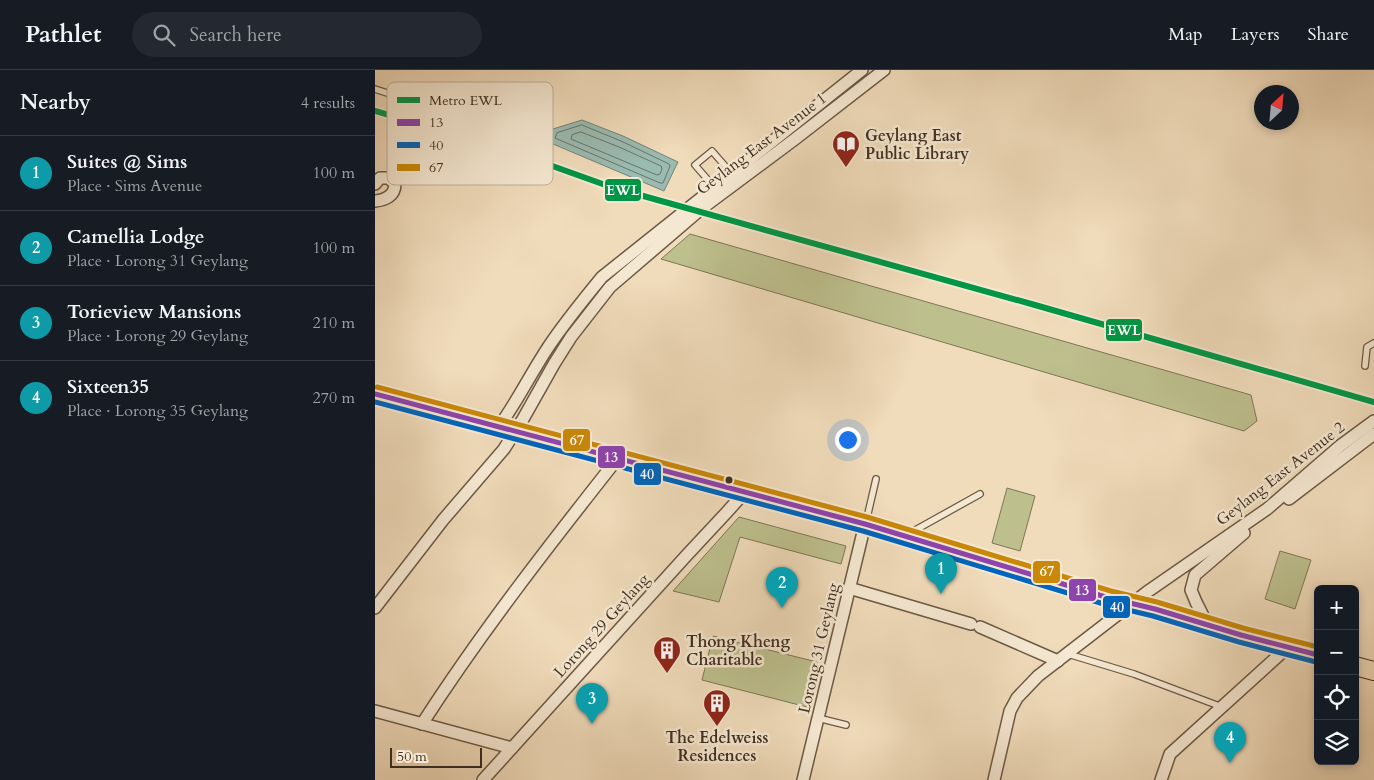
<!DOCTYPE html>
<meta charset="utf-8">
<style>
body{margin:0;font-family:Cardo,serif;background:#242831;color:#f1f3f6}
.controls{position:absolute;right:15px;bottom:15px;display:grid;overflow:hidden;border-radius:8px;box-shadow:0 2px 8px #0003}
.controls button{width:45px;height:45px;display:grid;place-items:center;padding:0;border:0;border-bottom:1px solid #363941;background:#171b24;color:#f1f3f6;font:25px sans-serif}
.compass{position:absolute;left:879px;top:15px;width:45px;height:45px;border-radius:50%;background:#171b24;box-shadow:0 2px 8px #0003;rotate:26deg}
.scale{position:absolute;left:15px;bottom:12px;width:92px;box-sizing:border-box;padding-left:5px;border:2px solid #402e1e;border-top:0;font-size:14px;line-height:18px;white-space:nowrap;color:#402e1e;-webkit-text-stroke:4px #f5e8d2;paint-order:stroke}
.you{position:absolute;left:472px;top:369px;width:18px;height:18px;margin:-12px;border:4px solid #fff;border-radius:50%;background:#1a73e8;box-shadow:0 0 0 8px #1a73e833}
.badge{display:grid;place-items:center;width:32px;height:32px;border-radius:50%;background:#d93025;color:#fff;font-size:16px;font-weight:700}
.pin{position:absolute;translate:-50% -41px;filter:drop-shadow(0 1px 2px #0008)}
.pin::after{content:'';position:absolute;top:26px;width:18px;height:15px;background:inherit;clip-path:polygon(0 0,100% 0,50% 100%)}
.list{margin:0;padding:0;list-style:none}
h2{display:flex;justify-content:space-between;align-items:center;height:65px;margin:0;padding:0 20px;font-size:21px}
h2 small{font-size:16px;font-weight:400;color:#9ea1a6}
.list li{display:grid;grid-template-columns:32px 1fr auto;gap:15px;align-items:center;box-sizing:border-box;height:75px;padding:0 20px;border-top:1px solid #363941}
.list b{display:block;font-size:19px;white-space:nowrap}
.list p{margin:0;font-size:16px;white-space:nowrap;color:#9ea1a6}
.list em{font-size:16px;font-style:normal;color:#9ea1a6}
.icon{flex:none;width:28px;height:28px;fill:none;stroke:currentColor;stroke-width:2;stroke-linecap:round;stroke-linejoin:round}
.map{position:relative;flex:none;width:999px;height:710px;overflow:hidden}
header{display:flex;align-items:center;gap:30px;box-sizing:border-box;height:70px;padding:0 25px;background:#171b24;border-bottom:1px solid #363941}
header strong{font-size:24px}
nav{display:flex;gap:28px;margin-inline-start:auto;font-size:18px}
.search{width:350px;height:45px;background:#242831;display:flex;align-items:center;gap:12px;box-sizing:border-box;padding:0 18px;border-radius:28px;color:#9ea1a6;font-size:19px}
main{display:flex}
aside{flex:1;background:#171b24}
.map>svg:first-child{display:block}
</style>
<header>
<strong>Pathlet</strong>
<div class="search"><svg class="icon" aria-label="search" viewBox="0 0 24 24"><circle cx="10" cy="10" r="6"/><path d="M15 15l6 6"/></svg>Search here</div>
<nav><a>Map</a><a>Layers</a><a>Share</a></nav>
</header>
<main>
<aside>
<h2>Nearby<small>4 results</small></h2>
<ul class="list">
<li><span class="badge" style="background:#0f9aa8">1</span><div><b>Suites @ Sims</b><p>Place · Sims Avenue</p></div><em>100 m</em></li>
<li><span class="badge" style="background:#0f9aa8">2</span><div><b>Camellia Lodge</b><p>Place · Lorong 31 Geylang</p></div><em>100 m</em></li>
<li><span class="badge" style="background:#0f9aa8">3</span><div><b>Torieview Mansions</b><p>Place · Lorong 29 Geylang</p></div><em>210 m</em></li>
<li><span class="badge" style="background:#0f9aa8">4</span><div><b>Sixteen35</b><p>Place · Lorong 35 Geylang</p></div><em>270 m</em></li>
</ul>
</aside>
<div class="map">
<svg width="999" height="710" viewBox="0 0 999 710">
<rect width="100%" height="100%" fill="#f0dbba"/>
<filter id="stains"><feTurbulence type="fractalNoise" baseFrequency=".004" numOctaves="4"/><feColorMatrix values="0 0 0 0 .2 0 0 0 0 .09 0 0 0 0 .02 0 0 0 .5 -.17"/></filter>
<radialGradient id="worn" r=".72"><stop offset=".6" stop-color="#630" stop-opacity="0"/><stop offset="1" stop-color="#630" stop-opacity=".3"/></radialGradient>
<g fill="#bdbf8d" stroke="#7e7656">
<path d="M 315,164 L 876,325 L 882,351 L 869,361 L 286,189 Z"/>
<path d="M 632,418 L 660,426 L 645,481 L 617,473 Z"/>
<path d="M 364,447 L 471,476 L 466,494 L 365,467 L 344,532 L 298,521 Z"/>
<path d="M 905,481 L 936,490 L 920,539 L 890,529 Z"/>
<path d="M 338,566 L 442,592 L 432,637 L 327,610 Z"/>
</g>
<path fill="#9abbb1" stroke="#768376" d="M 207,50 L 248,66 L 303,92 L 289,121 L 171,71 L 178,59 Z"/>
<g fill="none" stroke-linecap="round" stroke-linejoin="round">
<g stroke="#6d7468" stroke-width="1">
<path d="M 207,55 L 246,71 L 294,94 L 295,96 L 288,113 L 285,113 L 180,68 L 182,63 Z"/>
<path d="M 206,62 L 244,77 L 286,96 L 287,99 L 285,104 L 282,105 L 196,69 L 197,65 Z"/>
</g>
<g stroke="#6c5945" stroke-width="8">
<g id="lane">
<path d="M 0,19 L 83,46 L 107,57 L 133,64 L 139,56 L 119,40 L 100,36 L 83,46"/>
<path d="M 340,118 L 320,95 L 337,81 L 357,104"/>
<path d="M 990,296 L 992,277 L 999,273"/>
<path d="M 491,452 L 501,409"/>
<path d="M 535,463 L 605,424"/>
<path d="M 693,584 L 759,604 L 847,637"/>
<path d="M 443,648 L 471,655"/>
</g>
</g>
<g stroke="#6c5945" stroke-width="14">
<g id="street">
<path d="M 0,114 L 5,108 L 14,108 L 20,114 C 20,126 10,130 0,131"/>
<path d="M 123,358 C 142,332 156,303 174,276 C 190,252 209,229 227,207 L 487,0"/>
<path d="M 914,429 L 999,364"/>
<path d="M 474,518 L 596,554"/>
<path d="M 0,538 L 68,450 L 129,379 L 148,349 L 179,294 L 196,267 L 235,217 L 326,139 L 420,69 L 509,0"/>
<path d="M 832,554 L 821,532 L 816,520 L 820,505 L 869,463"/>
<path d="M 605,557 L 683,591"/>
<path d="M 0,641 L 137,678"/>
<path d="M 47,654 C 107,561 175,474 243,388"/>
<path d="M 108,710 L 311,486 L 352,442 L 369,423"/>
<path d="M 428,710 L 490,454"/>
<path d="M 619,710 L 635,641 L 642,628 L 663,606 L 772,522 L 892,439 L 965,376 L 999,351"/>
<path d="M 786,710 L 795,684 L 913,577"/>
</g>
</g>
<g stroke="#402e1e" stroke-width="20">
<g id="primary">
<path d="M 0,324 L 490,454 L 703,518 L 734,528 L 780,539 L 866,565 L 943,585"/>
<path d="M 980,596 L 999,601"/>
</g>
</g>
<use href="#lane" stroke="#f5e8d2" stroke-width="5.5"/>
<use href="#street" stroke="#f5e8d2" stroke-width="11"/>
<use href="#primary" stroke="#f0dbba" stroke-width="18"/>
<g stroke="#f5e8d2" stroke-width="9">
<path id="bus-1" d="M 0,324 L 490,454 L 734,528 L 780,539 L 866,565 L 943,585"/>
</g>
<g stroke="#f5e8d2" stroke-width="9">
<path id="bus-2" d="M 0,332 L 488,461 L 732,535 L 778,546 L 864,572 L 941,592"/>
</g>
<g stroke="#f5e8d2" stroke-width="9">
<path id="bus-3" d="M 2,317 L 492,447 L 736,521 L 782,532 L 868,558 L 943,577"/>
</g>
<use href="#bus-1" stroke="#8e44ad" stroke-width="5"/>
<use href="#bus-2" stroke="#0065bd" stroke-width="5"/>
<use href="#bus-3" stroke="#c98808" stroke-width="5"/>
<g stroke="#f5e8d2" stroke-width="10">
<path id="metro-1" d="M 0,41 L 127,78 L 236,117 L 660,235 L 999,332"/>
</g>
<use href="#metro-1" stroke="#009645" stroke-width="6"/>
</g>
<defs>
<g id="library-pin" transform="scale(1.4375)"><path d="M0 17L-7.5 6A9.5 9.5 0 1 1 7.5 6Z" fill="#8f2418" stroke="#f5e8d2"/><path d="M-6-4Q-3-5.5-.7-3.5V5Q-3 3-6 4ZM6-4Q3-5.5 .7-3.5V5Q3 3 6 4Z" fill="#fff"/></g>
<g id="building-pin" transform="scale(1.4375)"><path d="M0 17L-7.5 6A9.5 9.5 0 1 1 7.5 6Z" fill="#8f2418" stroke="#f5e8d2"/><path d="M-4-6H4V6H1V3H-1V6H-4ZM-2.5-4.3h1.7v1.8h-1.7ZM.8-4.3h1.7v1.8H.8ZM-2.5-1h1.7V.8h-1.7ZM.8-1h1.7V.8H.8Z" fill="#fff"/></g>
</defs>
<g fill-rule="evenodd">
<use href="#library-pin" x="471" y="74"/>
<use href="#building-pin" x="292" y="580"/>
<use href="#building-pin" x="342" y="633"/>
</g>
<circle fill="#402e1e" stroke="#f5e8d2" stroke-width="2" cx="354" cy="410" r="4.5"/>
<g text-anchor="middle" stroke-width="5" stroke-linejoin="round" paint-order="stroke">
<g font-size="16" font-weight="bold" fill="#402e1e" stroke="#f5e8d2" text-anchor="start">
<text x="490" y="71">Geylang East<tspan x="490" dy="18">Public Library</tspan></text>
<text x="311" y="577">Thong Kheng<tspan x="311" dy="18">Charitable</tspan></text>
<text x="342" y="673" text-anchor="middle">The Edelweiss<tspan x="342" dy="18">Residences</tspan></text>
</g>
<g font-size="16" fill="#402e1e" stroke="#f5e8d2">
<text transform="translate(386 73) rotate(-37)" y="6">Geylang East Avenue 1</text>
<text transform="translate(905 403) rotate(-38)" y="6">Geylang East Avenue 2</text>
<text transform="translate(226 555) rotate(-48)" y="6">Lorong 29 Geylang</text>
<text transform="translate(443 578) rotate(-77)" y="6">Lorong 31 Geylang</text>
</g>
</g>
<rect x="12" y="12" width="166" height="103" rx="8" fill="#f5e8d2" stroke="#bfb09c" stroke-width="1"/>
<rect x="22" y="27" width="23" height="6" fill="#009645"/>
<rect x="22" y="49" width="23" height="7" fill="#8e44ad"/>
<rect x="22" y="72" width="23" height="6" fill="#0065bd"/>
<rect x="22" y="94" width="23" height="7" fill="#c98808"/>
<g font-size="14" fill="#402e1e">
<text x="54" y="35">Metro EWL</text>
<text x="54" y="57">13</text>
<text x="54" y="80">40</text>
<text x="54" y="102">67</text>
</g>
<g stroke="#f5e8d2" stroke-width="2">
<rect x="229" y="108" width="38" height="24" rx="5" fill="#009645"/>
<rect x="730" y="248" width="38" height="24" rx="5" fill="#009645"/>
<rect x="187" y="358" width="29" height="24" rx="5" fill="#c98808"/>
<rect x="222" y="375" width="29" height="24" rx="5" fill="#8e44ad"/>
<rect x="258" y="392" width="29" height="24" rx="5" fill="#0065bd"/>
<rect x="657" y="490" width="29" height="24" rx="5" fill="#c98808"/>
<rect x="693" y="508" width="29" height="24" rx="5" fill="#8e44ad"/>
<rect x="727" y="525" width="29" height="24" rx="5" fill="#0065bd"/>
</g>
<g font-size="14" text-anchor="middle" font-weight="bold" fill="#fff">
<text x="248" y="125">EWL</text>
<text x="749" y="265">EWL</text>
<text x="202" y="375">67</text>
<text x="236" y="392">13</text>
<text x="272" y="409">40</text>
<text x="672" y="506">67</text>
<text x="707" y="525">13</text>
<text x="742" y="542">40</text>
</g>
<rect width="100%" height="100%" filter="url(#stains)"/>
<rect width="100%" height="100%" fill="url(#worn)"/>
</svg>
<div class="controls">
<button>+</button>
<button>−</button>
<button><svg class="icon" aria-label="locate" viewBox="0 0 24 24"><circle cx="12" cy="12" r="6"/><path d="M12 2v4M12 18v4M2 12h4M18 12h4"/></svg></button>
<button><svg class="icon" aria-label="layers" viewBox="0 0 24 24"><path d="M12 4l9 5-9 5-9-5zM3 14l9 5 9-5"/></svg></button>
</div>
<svg class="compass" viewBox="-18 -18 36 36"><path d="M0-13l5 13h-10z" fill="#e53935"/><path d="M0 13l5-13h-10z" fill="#9ea1a6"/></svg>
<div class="scale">50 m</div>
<div class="you"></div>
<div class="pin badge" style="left:566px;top:524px;background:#0f9aa8">1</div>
<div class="pin badge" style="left:407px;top:538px;background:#0f9aa8">2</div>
<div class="pin badge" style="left:217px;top:654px;background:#0f9aa8">3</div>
<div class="pin badge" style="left:855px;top:693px;background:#0f9aa8">4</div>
</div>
</main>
